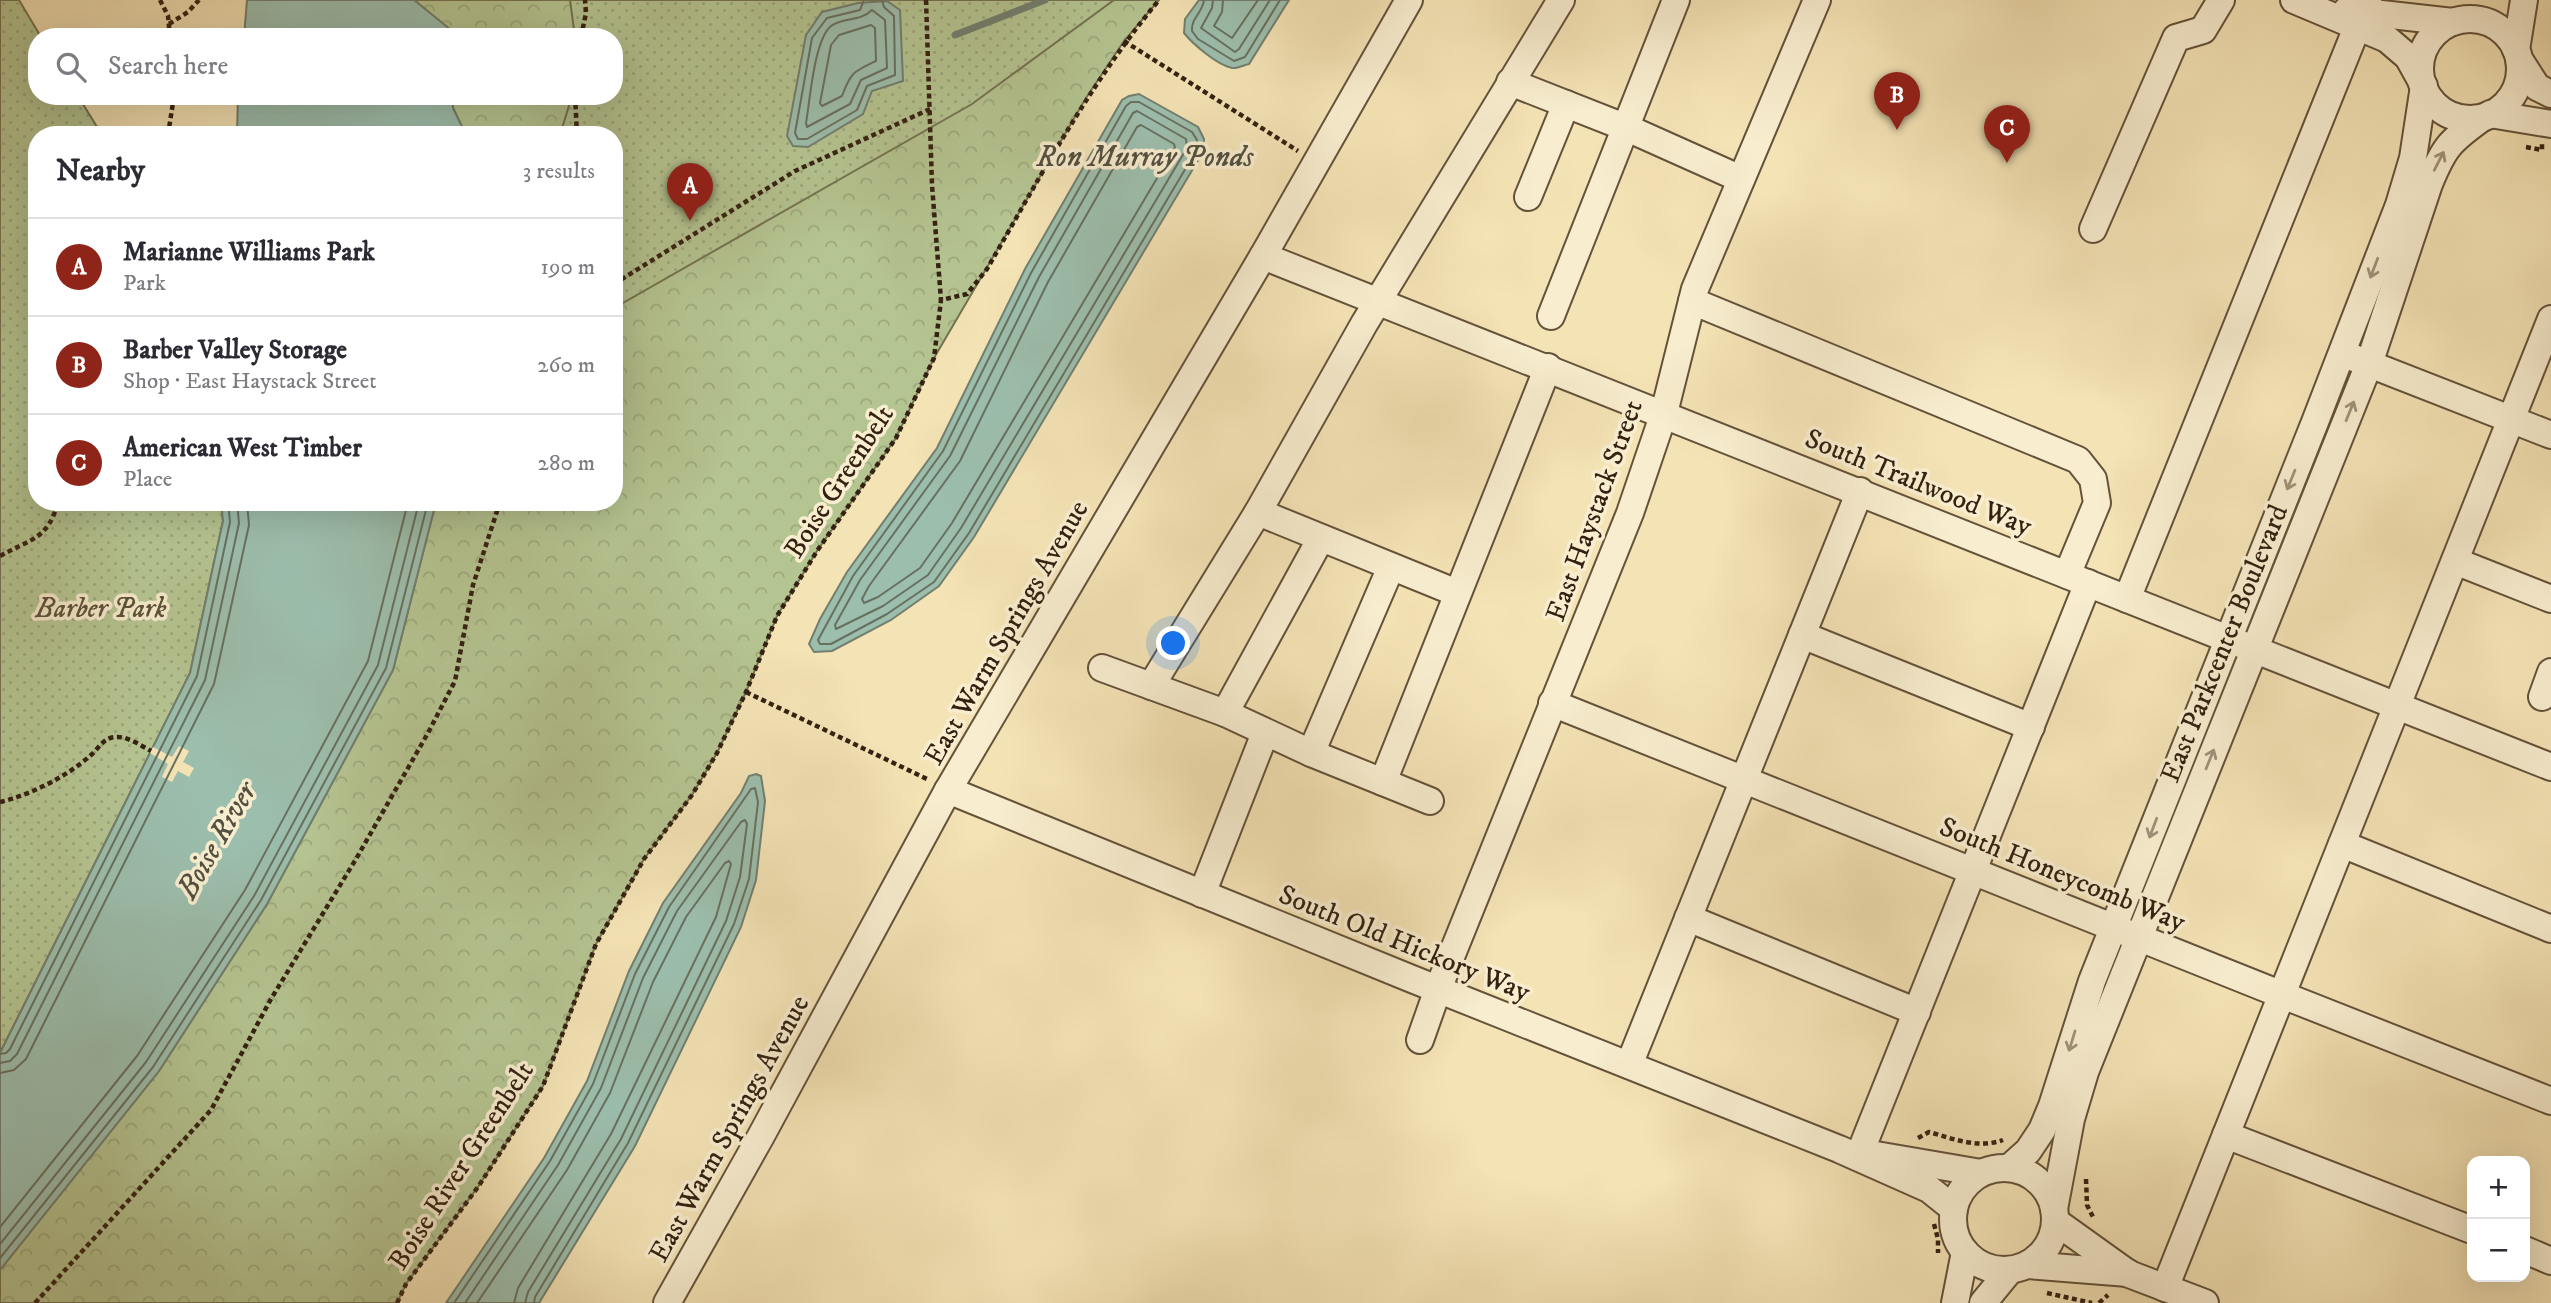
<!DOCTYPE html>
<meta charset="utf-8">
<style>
body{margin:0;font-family:"IM FELL DW Pica",serif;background:#f2f2f3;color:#2b2b33}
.controls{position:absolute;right:21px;bottom:21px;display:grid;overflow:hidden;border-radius:14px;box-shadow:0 7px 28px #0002}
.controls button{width:63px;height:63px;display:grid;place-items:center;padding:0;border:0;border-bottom:2px solid #e1e1e2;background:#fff;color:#2b2b33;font:35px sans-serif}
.you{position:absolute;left:1174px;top:644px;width:24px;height:24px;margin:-18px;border:5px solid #fff;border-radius:50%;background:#1a73e8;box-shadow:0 0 0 10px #1a73e833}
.badge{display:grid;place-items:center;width:46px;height:46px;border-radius:50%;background:#8f2418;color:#fff;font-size:23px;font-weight:700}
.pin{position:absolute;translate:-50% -58px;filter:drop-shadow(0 2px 4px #0008)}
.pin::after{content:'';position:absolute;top:37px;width:24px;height:21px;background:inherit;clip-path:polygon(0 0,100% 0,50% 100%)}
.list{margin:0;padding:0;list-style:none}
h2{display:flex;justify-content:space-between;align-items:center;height:91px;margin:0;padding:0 28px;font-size:30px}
h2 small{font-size:23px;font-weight:400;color:#7c7c81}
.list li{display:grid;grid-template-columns:46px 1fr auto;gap:21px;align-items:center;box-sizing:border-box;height:98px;padding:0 28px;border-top:2px solid #e1e1e2}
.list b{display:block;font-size:26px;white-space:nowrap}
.list p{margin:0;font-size:23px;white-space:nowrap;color:#7c7c81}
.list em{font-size:23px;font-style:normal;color:#7c7c81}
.icon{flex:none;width:38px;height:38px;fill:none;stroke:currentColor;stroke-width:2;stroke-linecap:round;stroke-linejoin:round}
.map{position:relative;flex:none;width:2551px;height:1303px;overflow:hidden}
.search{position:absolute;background:#fff;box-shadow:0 7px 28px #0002;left:28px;top:28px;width:595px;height:77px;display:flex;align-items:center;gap:18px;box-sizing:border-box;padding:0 24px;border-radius:28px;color:#7c7c81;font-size:26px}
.panel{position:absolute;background:#fff;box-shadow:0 7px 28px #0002;left:28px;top:126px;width:595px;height:385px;border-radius:28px}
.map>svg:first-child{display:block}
</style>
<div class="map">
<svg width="2551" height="1303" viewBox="0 0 2551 1303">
<defs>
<pattern id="forest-crowns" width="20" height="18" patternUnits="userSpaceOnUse" patternTransform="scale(1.75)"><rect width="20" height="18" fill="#b5c592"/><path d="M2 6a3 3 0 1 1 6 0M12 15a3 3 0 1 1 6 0" fill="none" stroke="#9ca97d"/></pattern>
<pattern id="park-dots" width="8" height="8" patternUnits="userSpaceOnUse" patternTransform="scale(1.75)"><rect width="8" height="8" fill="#b5c592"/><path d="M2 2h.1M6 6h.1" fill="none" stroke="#9ca97d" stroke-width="1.8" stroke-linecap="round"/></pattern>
</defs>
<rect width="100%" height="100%" fill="#f4e3b5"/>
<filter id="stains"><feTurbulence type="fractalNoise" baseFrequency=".00286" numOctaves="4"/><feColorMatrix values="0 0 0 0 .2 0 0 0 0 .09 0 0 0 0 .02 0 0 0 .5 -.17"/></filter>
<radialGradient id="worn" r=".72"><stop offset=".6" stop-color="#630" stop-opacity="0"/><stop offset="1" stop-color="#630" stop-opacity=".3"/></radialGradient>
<path fill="url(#forest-crowns)" stroke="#747352" stroke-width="2" d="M 414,0 L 1159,0 L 1124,41 L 1086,98 L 934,358 L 896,438 L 817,551 L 777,616 L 746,692 L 717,753 L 692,795 L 644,859 L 596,944 L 543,1086 L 478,1187 L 406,1284 L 397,1303 L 0,1303 L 0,1270 L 159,1071 L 267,904 L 393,670 L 436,502 L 614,502 L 614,135 L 466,135 L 453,108 L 453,96 L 614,96 L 614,37 L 451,37 L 450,30 Z"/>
<g fill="url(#park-dots)" stroke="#747352" stroke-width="2">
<path d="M 0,0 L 19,0 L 41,37 L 37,37 L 37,96 L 78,96 L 102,135 L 37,135 L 37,502 L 221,502 L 223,521 L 190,673 L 0,1053 Z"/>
<path d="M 570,0 L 1114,0 L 972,104 L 614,308 L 614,135 L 560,135 L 572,96 L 614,96 L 614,37 L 575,37 Z"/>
</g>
<g fill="#9cbead" stroke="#727f6f" stroke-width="2">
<path d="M 247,0 L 414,0 L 451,30 L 451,37 L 244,37 Z"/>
<path d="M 1199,0 L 1289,0 L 1249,64 C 1244,65 1237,69 1232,68 C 1217,65 1193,44 1184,33 L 1185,19 Z"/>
<path d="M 887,1 L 900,10 L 903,81 L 872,91 L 863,114 L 808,147 L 793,146 L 787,136 L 806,35 L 822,12 L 858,3 Z"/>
<path d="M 1139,94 L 1198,127 L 1204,139 L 1203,152 L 974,537 L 939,586 L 891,620 L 832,651 L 814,652 L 809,644 L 820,619 L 847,572 L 937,448 L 1025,269 L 1122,100 L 1129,96 Z"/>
<path d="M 238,96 L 453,96 L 453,108 L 466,135 L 237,135 Z"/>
<path d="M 221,502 L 436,502 L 393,670 L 267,904 L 159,1071 L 0,1270 L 0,1053 L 190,673 L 223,521 Z"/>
<path d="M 756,774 L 761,776 L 765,801 L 756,880 L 741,927 L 635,1146 L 539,1303 L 446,1303 L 544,1158 L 587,1081 L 629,971 L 663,903 L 741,793 L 749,776 Z"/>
</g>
<path fill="#f4e3b5" d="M 179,746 L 189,751 L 183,762 L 194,768 L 189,777 L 178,771 L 172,782 L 162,777 L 168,764 L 150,753 L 153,747 L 172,757 Z"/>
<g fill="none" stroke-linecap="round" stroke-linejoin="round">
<g stroke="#68705f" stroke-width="2">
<path d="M 864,0 L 860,10 L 827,18 L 812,38 L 795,133 L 798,139 L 807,139 L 857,110 L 867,86 L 895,75 L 894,16 L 884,7 L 882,0"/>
<path d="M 1204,0 C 1203,12 1191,18 1192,31 L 1198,39 L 1234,61 L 1245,57 L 1280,0"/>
<path d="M 1213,0 L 1212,8 L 1201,28 L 1235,52 L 1239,49 L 1270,0"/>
<path d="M 1223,0 L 1222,12 L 1214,26 L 1232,38 L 1258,0"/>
<path d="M 872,10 L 885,20 L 887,68 L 861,80 L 850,104 L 807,127 L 806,123 C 810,101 814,40 831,26 C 843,17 860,22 872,10 Z"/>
<path d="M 871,25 L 875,28 L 876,61 C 853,72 851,72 842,96 L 822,106 L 820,103 L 831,45 L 839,35 Z"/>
<path d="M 1131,102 L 1139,102 L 1192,132 L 1197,140 L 1196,151 L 969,533 L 934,582 L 887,614 L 831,644 L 820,644 L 818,640 L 853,576 L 943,451 L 1031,273 L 1126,106 Z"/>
<path d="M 1137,111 L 1186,139 L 1187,148 L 961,528 L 928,575 L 883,606 L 836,629 L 835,625 L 860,580 L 950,456 L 1039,277 L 1133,113 Z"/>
<path d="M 1141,125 L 1174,144 L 1175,148 L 952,523 L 920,568 L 878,597 L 864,603 L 862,599 L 869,586 L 960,461 L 1048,282 L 1137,127 Z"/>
<path d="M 0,1054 L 6,1053 L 10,1049 L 197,676 L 230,522 L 228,502"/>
<path d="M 0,1063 L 10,1061 L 17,1054 L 205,680 L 239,523 L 237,502"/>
<path d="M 0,1073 L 14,1070 L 26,1059 L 214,684 L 249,525 L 247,502"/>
<path d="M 0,1227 L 137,1056 L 245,890 L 368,661 L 408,502"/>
<path d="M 0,1244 L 146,1062 L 254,896 L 378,665 L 419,502"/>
<path d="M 0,1258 L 153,1067 L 261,900 L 386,668 L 428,502"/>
<path d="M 454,1303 L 550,1161 L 593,1084 L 635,974 L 669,907 L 751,789 L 755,788 L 758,802 L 749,879 L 734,924 L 628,1143 L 535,1297 L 534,1303"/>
<path d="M 465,1303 L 558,1165 L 601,1088 L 643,978 L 677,911 L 741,822 L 745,820 L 747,824 L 740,877 L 726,921 L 621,1139 L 528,1292 L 525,1303"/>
<path d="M 477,1303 L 567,1170 L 610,1093 L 653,982 L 686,917 L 725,863 L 729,861 L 731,864 L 716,917 L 611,1134 L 518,1288 L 514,1303"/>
</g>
<path stroke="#727f6f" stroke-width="7" d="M 955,35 L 1045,0"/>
<g stroke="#64523a" stroke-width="30">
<g id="minor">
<path d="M 2294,0 L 2387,39 L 2408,57 L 2423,84"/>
<path d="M 2347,10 L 2453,22"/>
<circle cx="2470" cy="69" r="50"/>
<path d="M 2516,50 L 2524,0"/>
<path d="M 2519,59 L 2537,87 L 2551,94"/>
<path d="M 1510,82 L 1627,128 L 1741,179"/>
<path d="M 2490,114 L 2551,124"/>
<path d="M 1528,197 L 1566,104"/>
<path d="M 2093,229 L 2176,38 L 2203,30 L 2221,0"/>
<path d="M 1263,256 C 1693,423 2121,598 2551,767"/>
<path d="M 1692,301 L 2078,460 L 2093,479 L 2097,503 L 2067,575"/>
<path d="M 1551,316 L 1676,0"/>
<path d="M 2354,358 L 2551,435"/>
<path d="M 1258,512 L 1364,324 L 1561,0"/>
<path d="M 2455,561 L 2551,599"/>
<path d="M 1391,567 L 1311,753 L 1430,801"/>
<path d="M 2127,599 L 2368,0"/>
<path d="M 1802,635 L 2031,727"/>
<path d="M 1102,668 L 1225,713 L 1321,538"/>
<path d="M 1151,686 L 1258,512 L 1457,593"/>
<path d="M 2542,697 L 2551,672"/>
<path d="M 1552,703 C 1886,834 2217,971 2551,1101"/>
<path d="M 1225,713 L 1311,753"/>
<path d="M 1383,782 L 1548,367"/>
<path d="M 948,790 L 1412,979 L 1839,1149 L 1929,1189 L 1954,1209"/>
<path d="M 2342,844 L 2551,929"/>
<path d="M 1202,894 L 1265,733"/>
<path d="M 1688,918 L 1917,1012"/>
<path d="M 1420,1040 L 1438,989 L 1630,513 L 1664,413 L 1695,289 L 1817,0"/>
<path d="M 1629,1065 L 1860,491"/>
<path d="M 2226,1135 L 2472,1230"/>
<path d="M 1860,1153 L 2088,583"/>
<path d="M 1876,1155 L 1981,1173"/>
<path d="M 2009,1168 L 2028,1151 L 2042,1130 L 2052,1106 L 2092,981 L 2315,422 L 2399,205 L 2413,158 L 2424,86"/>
<circle cx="2004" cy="1219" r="51"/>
<path d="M 2054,1209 L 2071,1119 L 2085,1072 L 2369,364 L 2429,184 C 2444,147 2450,141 2482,118"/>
<path d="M 2055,1221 L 2129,1274 L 2205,1303"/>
<path d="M 2525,1250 L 2551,1261"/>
<path d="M 2027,1265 L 2128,1273"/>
<path d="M 2165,1288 L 2551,319"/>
<path d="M 667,1303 L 761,1136 L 948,790 L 1263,256 L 1409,0"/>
<path d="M 1955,1303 L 1965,1252"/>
<path d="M 1983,1303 L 2010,1270"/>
</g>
</g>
<g stroke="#342111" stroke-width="4.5" stroke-dasharray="5 3.5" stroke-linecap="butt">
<path d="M 160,0 L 168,16 L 170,37"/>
<path d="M 926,0 L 932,185 L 941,300"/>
<path d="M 169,24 L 188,12 L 199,0"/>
<path d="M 581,37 L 586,13 L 585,0"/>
<path d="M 1124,41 L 1298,151"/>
<path d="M 575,96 L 577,135"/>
<path d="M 168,135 L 174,96"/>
<path d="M 2526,147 L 2542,150 L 2542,144"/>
<path d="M 614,284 L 795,171 L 930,109"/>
<path d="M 0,556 C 30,539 48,540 58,502"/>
<path d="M 746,692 L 929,780"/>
<path d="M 0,802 C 30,795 68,776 91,755 C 99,748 104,737 116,737 C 127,736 142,746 151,751"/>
<path d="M 1918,1138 L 1929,1132 C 1954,1139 1978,1149 2003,1140"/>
<path d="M 2086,1179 L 2087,1205 L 2093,1217"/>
<path d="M 1934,1224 L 1938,1239 L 1938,1253"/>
<path d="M 2047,1293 L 2092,1303"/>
<path d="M 35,1303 L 211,1110 L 271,999 L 356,859 L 428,733 L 455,681 L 473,585 L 500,502"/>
<path d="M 397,1303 L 406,1284 L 478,1187 L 543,1086 L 596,944 L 644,859 L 692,795 L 717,753 L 746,692 L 777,616 L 817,551 L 896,438 L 934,358 L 941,300 L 967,294 L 987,269 C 1040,177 1090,83 1159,0"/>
<path d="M 2099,1303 L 2108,1295"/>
</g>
<use href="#minor" stroke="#f8edcf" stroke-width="26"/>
</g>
<defs><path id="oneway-shaft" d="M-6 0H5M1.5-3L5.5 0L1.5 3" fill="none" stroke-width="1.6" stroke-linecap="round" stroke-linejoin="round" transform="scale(1.75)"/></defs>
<g stroke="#a0917a">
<use href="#oneway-shaft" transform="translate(2439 161) rotate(-63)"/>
<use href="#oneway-shaft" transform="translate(2374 268) rotate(111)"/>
<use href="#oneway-shaft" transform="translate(2350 411) rotate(-68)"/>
<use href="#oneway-shaft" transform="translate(2291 480) rotate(112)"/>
<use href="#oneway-shaft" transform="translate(2210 759) rotate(-68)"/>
<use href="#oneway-shaft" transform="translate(2153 828) rotate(111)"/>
<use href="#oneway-shaft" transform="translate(2072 1041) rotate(107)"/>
</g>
<g text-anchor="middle" stroke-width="7" stroke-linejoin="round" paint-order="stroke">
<g font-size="28" fill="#342111" stroke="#f8edcf">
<text transform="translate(838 481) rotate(-57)" y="10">Boise Greenbelt</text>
<text transform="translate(1919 481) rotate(22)" y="10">South Trailwood Way</text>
<text transform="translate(1593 510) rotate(-70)" y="10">East Haystack Street</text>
<text transform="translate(1005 632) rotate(-60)" y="10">East Warm Springs Avenue</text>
<text transform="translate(2223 643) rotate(-68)" y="10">East Parkcenter Boulevard</text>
<text transform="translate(2063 873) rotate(22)" y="10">South Honeycomb Way</text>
<text transform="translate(1405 942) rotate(22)" y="10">South Old Hickory Way</text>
<text transform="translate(728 1128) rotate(-61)" y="10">East Warm Springs Avenue</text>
<text transform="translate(460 1165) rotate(-57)" y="10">Boise River Greenbelt</text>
</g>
<g font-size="28" font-style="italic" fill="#5b5238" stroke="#f8edcf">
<text x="101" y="617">Barber Park</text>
</g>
<g font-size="30" font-style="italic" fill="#535040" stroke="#f8edcf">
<text x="1145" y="166">Ron Murray Ponds</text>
<text transform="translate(216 840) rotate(-60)" y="10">Boise River</text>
</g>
</g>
<rect width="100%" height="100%" filter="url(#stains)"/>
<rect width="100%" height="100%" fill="url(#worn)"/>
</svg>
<div class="controls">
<button>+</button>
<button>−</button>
</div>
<div class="you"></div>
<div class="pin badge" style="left:690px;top:221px">A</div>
<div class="pin badge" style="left:1897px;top:130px">B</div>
<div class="pin badge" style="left:2007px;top:163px">C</div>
<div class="search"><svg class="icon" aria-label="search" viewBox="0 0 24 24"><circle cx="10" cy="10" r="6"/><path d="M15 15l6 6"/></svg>Search here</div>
<section class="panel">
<h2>Nearby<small>3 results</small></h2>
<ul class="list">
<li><span class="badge">A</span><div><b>Marianne Williams Park</b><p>Park</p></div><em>190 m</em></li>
<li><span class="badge">B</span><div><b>Barber Valley Storage</b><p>Shop · East Haystack Street</p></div><em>260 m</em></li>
<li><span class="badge">C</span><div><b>American West Timber</b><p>Place</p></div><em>280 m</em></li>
</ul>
</section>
</div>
